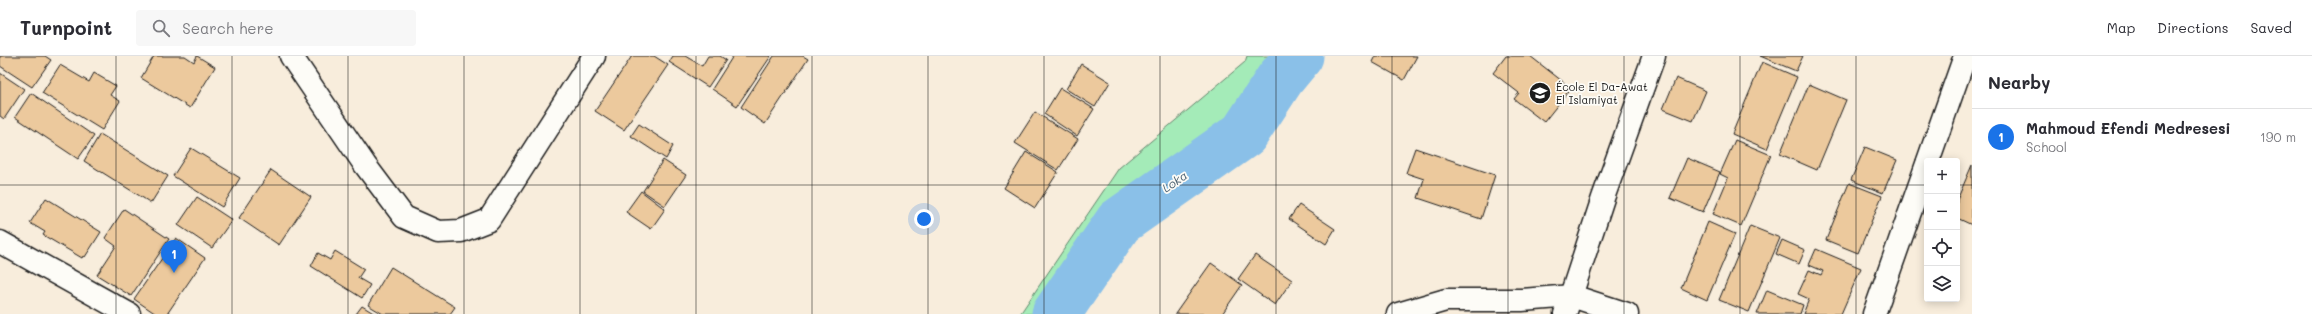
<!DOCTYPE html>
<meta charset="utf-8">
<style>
body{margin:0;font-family:Mali,sans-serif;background:#f7f7f7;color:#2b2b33}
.controls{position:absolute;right:12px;bottom:12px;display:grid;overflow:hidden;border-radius:4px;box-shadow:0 2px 10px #0003}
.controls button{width:36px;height:36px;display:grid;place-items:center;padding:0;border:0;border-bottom:1px solid #e1e1e2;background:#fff;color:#2b2b33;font:20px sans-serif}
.you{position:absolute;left:924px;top:163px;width:14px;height:14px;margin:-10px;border:3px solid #fff;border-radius:50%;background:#1a73e8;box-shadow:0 0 0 6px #1a73e833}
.badge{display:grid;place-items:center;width:26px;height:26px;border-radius:50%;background:#1a73e8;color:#fff;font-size:13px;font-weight:700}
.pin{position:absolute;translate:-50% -33px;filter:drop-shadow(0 1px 2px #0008)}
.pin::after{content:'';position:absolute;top:21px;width:14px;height:12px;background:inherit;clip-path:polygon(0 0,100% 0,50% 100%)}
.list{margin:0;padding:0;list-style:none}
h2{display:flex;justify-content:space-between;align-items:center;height:52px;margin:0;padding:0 16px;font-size:17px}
h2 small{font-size:13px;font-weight:400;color:#7c7c81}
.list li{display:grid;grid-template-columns:26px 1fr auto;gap:12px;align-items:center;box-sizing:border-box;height:56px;padding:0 16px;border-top:1px solid #e1e1e2}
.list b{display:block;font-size:15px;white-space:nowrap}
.list p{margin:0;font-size:13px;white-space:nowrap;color:#7c7c81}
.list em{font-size:13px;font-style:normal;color:#7c7c81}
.icon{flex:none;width:22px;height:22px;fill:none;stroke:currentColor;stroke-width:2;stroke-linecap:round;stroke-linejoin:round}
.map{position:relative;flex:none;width:1972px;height:258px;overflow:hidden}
header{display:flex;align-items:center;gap:24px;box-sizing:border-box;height:56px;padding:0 20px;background:#fff;border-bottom:1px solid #e1e1e2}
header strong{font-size:19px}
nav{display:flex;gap:22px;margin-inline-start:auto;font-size:14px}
.search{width:280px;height:36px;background:#f7f7f7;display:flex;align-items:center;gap:10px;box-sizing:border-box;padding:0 14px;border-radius:4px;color:#7c7c81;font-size:15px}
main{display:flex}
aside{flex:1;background:#fff}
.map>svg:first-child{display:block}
</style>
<header>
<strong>Turnpoint</strong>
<div class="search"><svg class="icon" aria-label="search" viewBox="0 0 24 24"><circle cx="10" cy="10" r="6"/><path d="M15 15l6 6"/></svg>Search here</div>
<nav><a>Map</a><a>Directions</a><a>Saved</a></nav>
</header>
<main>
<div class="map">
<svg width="1972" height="258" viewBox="0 0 1972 258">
<rect width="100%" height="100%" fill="#f8eddc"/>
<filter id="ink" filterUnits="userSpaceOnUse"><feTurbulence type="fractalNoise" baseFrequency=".025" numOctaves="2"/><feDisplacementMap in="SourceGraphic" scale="8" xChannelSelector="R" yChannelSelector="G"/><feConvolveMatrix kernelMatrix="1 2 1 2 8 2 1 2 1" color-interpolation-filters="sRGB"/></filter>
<g filter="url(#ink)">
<path fill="#a4ebb8" stroke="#60846a" d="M 1247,0 L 1311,0 L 1252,84 L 1138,179 L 1083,258 L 1020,258 L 1119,112 L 1245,6 Z"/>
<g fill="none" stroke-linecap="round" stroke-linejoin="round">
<path stroke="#8ac0e8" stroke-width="49" d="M 1056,258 L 1119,166 L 1244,78 L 1280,23 L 1299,0"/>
</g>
<g fill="#ecc99d" stroke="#1c1c1c">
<path d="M 0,0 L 45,0 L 51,4 L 32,31 L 0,10 Z"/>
<path d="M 154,0 L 185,0 L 194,6 L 197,0 L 215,11 L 190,52 L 141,22 Z"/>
<path d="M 632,0 L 654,0 L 668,9 L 624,74 L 595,55 Z"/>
<path d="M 673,0 L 685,0 L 702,10 L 708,0 L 720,0 L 726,4 L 708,31 L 669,6 Z"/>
<path d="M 733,0 L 771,0 L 737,50 L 712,33 Z"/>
<path d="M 774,0 L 803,0 L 808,3 L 765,68 L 741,51 Z"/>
<path d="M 1375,0 L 1417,0 L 1404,24 L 1372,6 Z"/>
<path d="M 1506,0 L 1530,0 L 1571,32 L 1544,66 L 1514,43 L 1519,37 L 1493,17 Z"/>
<path d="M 1760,0 L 1803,0 L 1796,15 Z"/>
<path d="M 1762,6 L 1797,21 L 1767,93 L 1732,78 Z"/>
<path d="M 1081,8 L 1110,26 L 1095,51 L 1066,33 Z"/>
<path d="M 60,9 L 89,26 L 94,17 L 116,30 L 110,39 L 120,45 L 102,74 L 42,37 Z"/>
<path d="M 0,17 L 24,33 L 4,63 L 0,60 Z"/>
<path d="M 1676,22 L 1706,35 L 1693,65 L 1663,53 Z"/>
<path d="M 1809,28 L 1846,44 L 1817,114 L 1780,98 Z"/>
<path d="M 1060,32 L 1094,53 L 1077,80 L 1044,58 Z"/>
<path d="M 31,37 L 94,80 L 78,103 L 15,61 Z"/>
<path d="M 1035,56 L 1078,83 L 1058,114 L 1015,87 Z"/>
<path d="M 639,68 L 673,90 L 666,103 L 631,80 Z"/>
<path d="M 100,78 L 168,120 L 151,147 L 84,105 Z"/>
<path d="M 1735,84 L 1771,99 L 1741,170 L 1713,158 L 1728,122 L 1720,118 Z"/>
<path d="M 1865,91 L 1897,104 L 1883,137 L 1851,124 Z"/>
<path d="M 191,92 L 240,122 L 222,151 L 173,120 Z"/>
<path d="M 1415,92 L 1495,119 L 1481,163 L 1418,142 L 1424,123 L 1406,117 Z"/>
<path d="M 1026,96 L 1058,116 L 1035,152 L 1004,132 Z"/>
<path d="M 1687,102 L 1720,116 L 1703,156 L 1670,142 Z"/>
<path d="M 663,104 L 686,119 L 665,150 L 643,135 Z"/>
<path d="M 1972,109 L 1972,169 L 1957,162 L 1957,144 Z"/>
<path d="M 271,114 L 311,141 L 279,189 L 239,162 Z"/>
<path d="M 1849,127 L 1882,140 L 1858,197 L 1826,184 Z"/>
<path d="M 641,135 L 665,153 L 651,173 L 626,156 Z"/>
<path d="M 197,141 L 232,164 L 212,192 L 178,169 Z"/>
<path d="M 46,142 L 101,176 L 85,201 L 83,200 L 82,202 L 43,179 L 45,176 L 30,167 Z"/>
<path d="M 1299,149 L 1335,173 L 1326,188 L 1289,163 Z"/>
<path d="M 124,153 L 169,183 L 131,240 L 97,219 L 116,190 L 105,182 Z"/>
<path d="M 1708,166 L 1735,178 L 1707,244 L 1681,232 Z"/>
<path d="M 1750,170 L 1780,182 L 1749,256 L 1719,244 Z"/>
<path d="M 176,182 L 205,202 L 167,258 L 156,258 L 134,243 Z"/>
<path d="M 1782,184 L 1805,194 L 1799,208 L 1776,198 Z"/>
<path d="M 1816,193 L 1861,212 L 1841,258 L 1803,258 L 1809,243 L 1798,238 L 1809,214 L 1821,219 L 1823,215 L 1809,209 Z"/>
<path d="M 335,195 L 364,213 L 358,222 L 370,229 L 362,242 L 311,210 L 318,197 L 330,204 Z"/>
<path d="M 1255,199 L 1292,224 L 1275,249 L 1238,223 Z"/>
<path d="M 1211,207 L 1242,229 L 1222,258 L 1175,258 Z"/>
<path d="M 391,211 L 455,251 L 450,258 L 383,258 L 368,249 Z"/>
<path d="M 1767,234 L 1803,249 L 1800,258 L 1757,258 Z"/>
<path d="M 362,250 L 375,258 L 356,258 Z"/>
</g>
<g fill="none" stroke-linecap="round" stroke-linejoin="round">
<g stroke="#1c1c1c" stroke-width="25">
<g id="street">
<path d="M 291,0 L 365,109 L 404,161 L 438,176 L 461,175 L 489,164 L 594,0"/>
<path d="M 1928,105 L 1965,0"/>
<path d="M 0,186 L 129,258"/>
<path d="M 1398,258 L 1446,244 L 1522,244 L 1572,240 L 1627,258"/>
<path d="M 1565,258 L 1603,142 L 1654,0"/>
<path d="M 1874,258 L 1927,108"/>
</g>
</g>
<use href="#street" stroke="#fdfcf7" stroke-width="22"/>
</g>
</g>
<path fill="none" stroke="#1c1c1c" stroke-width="1" stroke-opacity="0.55" d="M 116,0 L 116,258M 232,0 L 232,258M 348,0 L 348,258M 464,0 L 464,258M 580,0 L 580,258M 696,0 L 696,258M 812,0 L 812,258M 928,0 L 928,258M 1044,0 L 1044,258M 1160,0 L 1160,258M 1276,0 L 1276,258M 1392,0 L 1392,258M 1508,0 L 1508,258M 1624,0 L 1624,258M 1740,0 L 1740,258M 1856,0 L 1856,258M 0,129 L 1927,129M 1957,129 L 1972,129"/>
<defs>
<g id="school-disc" transform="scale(1.15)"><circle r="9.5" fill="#1c1c1c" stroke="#fdfcf7"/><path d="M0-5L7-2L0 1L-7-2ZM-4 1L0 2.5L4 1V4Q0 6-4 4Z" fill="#fff"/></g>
</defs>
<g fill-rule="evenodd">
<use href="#school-disc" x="1540" y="37"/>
</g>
<g text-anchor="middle" stroke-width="3.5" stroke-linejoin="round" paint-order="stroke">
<g font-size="11" fill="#1c1c1c" stroke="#fdfcf7" text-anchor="start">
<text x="1556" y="35">École El Da-Awat<tspan x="1556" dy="13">El Islamiyat</tspan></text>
</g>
<g font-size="12" font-style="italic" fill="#485e6e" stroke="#fdfcf7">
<text transform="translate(1175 126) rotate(-35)" y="4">Loka</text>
</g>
</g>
</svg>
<div class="controls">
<button>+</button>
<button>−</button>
<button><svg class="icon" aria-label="locate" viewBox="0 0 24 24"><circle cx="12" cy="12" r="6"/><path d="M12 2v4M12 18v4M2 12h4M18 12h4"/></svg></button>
<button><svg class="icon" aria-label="layers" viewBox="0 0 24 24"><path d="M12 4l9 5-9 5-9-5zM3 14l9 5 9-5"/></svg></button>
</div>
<div class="you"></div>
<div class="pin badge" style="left:174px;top:217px">1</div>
</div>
<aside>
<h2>Nearby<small></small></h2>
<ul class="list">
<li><span class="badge">1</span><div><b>Mahmoud Efendi Medresesi</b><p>School</p></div><em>190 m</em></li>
</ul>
</aside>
</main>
